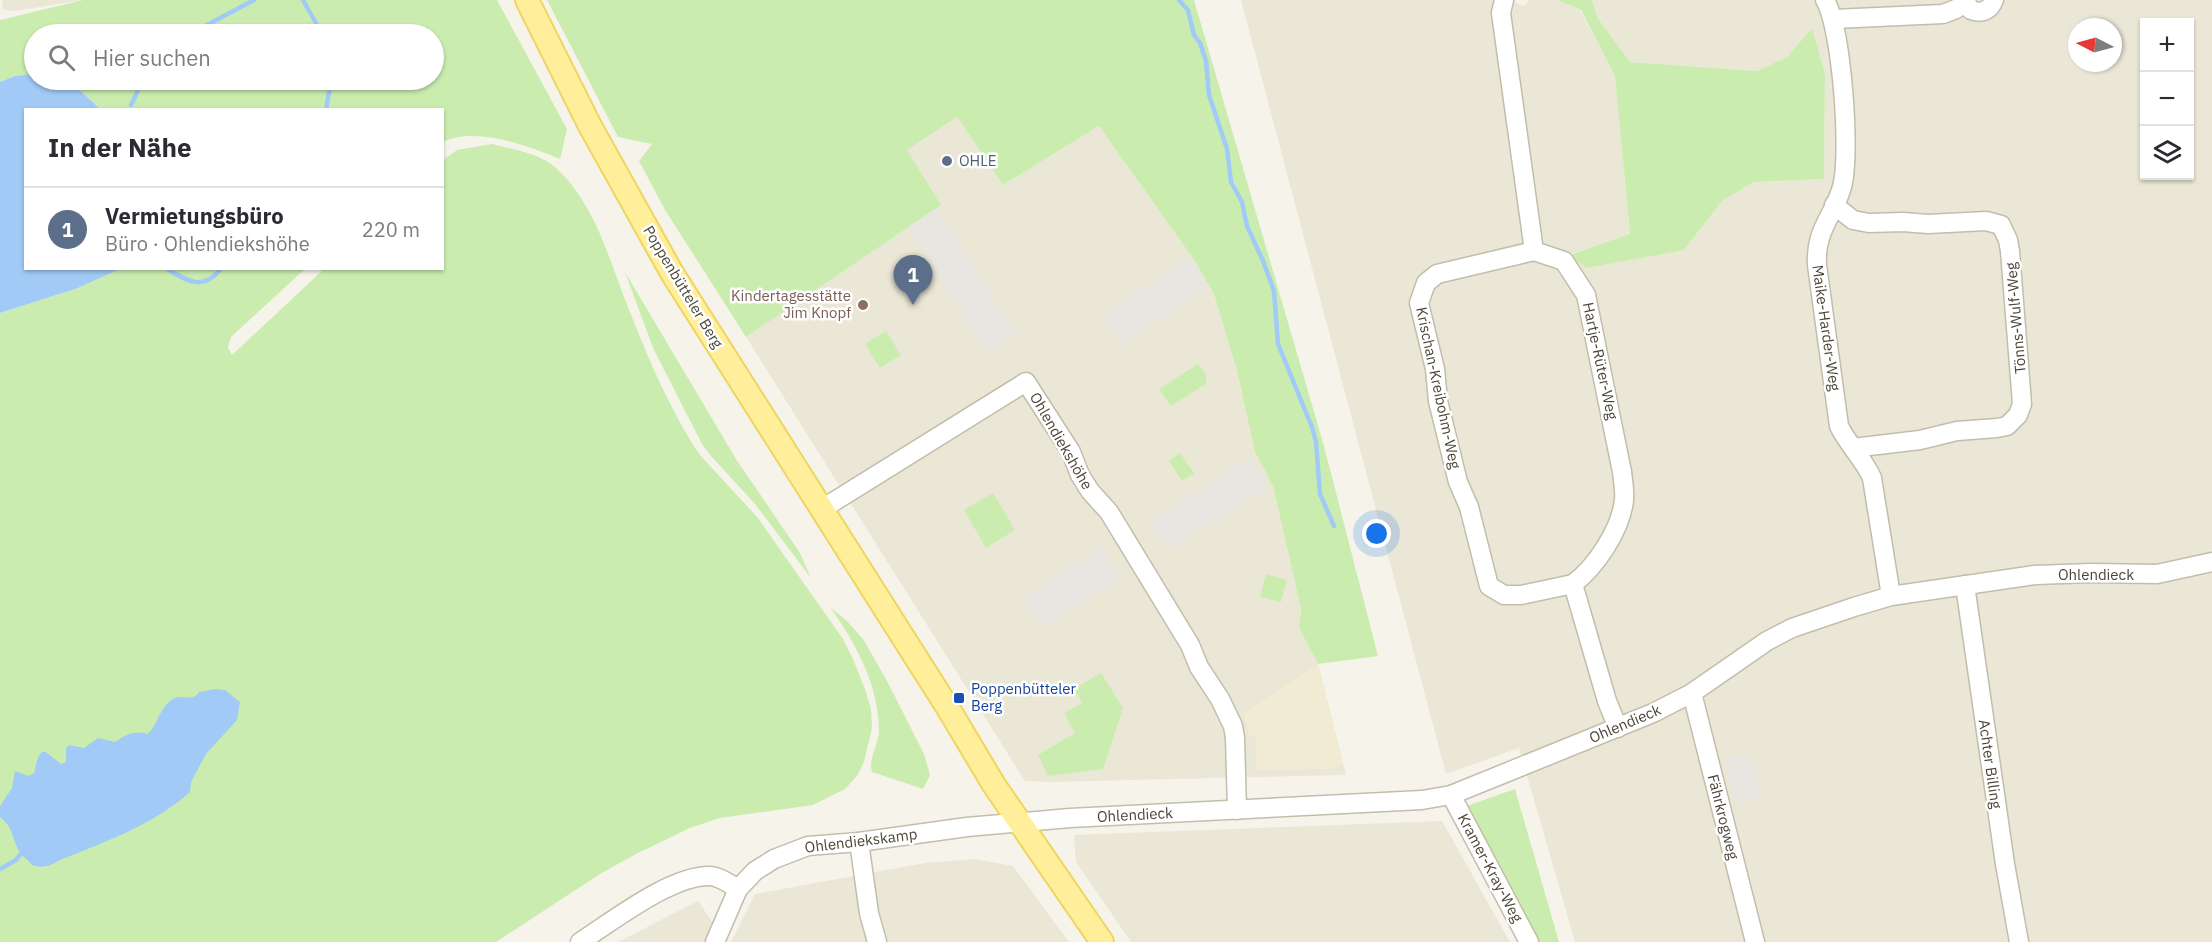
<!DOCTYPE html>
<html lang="de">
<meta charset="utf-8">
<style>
body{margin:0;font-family:"IBM Plex Sans",sans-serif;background:#f7f7f7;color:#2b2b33}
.controls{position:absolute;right:18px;top:18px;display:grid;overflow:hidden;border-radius:0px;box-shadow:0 2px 4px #0004}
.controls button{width:54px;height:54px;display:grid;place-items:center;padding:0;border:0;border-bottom:2px solid #e1e1e2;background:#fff;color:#2b2b33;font:30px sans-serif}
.compass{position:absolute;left:2068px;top:18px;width:54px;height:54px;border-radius:50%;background:#fff;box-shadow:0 2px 4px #0004;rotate:276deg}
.you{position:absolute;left:1377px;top:534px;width:21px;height:21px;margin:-15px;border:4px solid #fff;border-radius:50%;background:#1a73e8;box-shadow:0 0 0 9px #1a73e833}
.badge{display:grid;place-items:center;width:39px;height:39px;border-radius:50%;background:#b45309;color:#fff;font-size:20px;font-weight:700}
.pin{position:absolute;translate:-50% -50px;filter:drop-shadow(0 2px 3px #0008)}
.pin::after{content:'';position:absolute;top:32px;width:21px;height:18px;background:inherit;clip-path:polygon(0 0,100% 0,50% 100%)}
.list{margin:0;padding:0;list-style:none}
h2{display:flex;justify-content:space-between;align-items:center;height:78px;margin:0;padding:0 24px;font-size:26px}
h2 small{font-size:20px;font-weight:400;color:#7c7c81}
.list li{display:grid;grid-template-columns:39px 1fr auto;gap:18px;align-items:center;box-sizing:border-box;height:84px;padding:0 24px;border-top:2px solid #e1e1e2}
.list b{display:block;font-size:22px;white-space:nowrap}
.list p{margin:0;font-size:20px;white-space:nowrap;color:#7c7c81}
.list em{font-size:20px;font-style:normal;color:#7c7c81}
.icon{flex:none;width:33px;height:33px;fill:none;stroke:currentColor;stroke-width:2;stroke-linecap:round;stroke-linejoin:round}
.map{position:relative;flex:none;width:2212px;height:942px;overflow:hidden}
.search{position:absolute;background:#fff;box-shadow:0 2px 4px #0004;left:24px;top:24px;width:420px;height:66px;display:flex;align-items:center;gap:15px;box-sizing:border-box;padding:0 21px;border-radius:33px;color:#7c7c81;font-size:22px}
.panel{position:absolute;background:#fff;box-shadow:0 2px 4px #0004;left:24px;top:108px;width:420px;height:162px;border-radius:0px}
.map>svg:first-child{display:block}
</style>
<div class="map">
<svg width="2212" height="942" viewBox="0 0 2212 942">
<rect width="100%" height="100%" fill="#f6f4ea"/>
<g fill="#eae7d7" fill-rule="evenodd">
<path d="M 2,0 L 83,0 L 15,11 L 3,10 Z"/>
<path d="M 1241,0 L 1515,0 L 1514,2 L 1525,6 L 1529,0 L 1556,0 L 1580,10 L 1615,75 L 1630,235 L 1569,254 L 1684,250 L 1722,201 L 1754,182 L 1824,179 L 1825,74 L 1811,29 L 1787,57 L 1757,71 L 1630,62 L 1597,17 L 1592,0 L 2212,0 L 2212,942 L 1575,942 L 1519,748 L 1446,774 ZM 2144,22 L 2190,22 L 2190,176 L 2144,176 ZM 2077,27 L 2113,27 L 2113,63 L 2077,63 Z"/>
<path d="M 957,117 L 1003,185 L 1099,126 L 1192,257 L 1214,294 L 1237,371 L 1255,452 L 1273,486 L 1301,609 L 1299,628 L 1318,664 L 1346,775 L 1048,782 L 1025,781 L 746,337 L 940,205 L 907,150 Z"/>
<path d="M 1442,821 L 1510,942 L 1131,942 L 1076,862 L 1074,835 Z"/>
<path d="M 975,859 L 1013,866 L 1069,942 L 731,942 L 755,894 L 925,863 Z"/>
<path d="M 698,901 L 726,942 L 618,942 Z"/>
</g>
<path fill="#f0ebd2" d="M 1318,664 L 1343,764 L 1328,769 L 1255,770 L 1257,738 L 1249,734 L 1243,714 Z"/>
<g fill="#caedaf">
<path d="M 83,0 L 497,0 L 567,129 L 560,159 C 528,146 476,126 443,142 L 442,110 L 100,109 L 69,80 L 434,80 L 434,34 L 34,34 L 34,74 L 15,76 L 0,82 L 0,20 Z"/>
<path d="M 547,0 L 1194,0 L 1324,446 L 1378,656 L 1318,664 L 1299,628 L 1301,609 L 1273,486 L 1255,452 L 1237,371 L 1214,294 L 1192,257 L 1099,126 L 1003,185 L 957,117 L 907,150 L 941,205 L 746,337 L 665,210 L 639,161 L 652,144 L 618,137 Z"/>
<path d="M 1556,0 L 1592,0 L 1597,17 L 1630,62 L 1757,71 L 1787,57 L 1812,28 L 1825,74 L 1824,179 L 1754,182 L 1722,201 L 1684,250 L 1586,268 L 1569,255 L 1630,234 L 1615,76 L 1581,10 Z"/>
<path d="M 492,144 C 511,149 540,153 556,168 C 596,204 610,263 630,312 C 648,358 672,414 700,455 L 758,518 L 843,639 L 853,659 L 865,689 L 871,709 L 872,728 L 864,762 L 857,776 L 845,789 L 813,805 L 720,818 L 690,828 L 636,854 L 600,874 L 496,942 L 0,942 L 0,313 L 78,288 L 120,269 L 305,269 L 231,337 L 228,347 L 232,355 L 324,269 L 442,268 L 443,160 L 457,150 Z"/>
<path d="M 625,272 L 736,459 L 800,553 L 811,578 L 755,504 L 711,456 L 702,444 L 653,348 Z"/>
<path d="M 886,331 L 901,355 L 880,368 L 865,344 Z"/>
<path d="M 1198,364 L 1206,374 L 1206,384 L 1171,406 L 1159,389 Z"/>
<path d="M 1180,453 L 1194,473 L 1182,481 L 1169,461 Z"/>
<path d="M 993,493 L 1015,530 L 986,548 L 964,510 Z"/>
<path d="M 1266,574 L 1287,580 L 1281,602 L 1260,597 Z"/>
<path d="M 830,607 L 847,621 L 863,639 L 886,679 L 924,754 L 930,775 L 923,789 L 872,772 C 868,760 878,745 879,732 C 879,685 856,644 830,607 Z"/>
<path d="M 1101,673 L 1123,708 L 1103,769 L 1048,776 L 1038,755 L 1075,733 L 1064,713 L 1082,703 L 1074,689 Z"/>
<path d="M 1515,789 L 1559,942 L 1535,942 L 1464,807 Z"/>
</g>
<g fill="#e7e6e1">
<path d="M 937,208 L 1017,335 L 988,354 L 908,227 Z"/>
<path d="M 1191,257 L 1209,287 L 1121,343 L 1102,313 Z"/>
<path d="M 1249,458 L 1268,487 L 1166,551 L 1148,521 Z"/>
<path d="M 1103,547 L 1122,578 L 1042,627 L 1023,596 Z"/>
<path d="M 1748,753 L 1761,787 L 1757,790 L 1758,797 L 1735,804 L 1724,759 Z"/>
</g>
<g fill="#a2caf7">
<path d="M 34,74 L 34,80 L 69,80 L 100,109 L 26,110 L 26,268 L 120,269 L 78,288 L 0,313 L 0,82 L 15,76 Z"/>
<path d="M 216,689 L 225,690 L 240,702 L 237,720 L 206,754 L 191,782 L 190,792 C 152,826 104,842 58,861 C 49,867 42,868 32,865 C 28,859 22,857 19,851 C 11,836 14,828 0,817 L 0,806 L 12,788 L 15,771 L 28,776 L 34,773 L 38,757 L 42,752 L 46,752 L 61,764 L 66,762 L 66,748 L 69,745 L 84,748 L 98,738 L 115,742 C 125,735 136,730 147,734 C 157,728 159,707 173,699 C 183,693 192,703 199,692 Z"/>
</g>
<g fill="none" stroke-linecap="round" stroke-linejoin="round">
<g stroke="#a2caf7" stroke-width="4.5">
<path d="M 303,0 L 322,34"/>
<path d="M 1179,0 L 1188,10 L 1194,35 L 1200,43 L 1206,61 L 1209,95 L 1227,149 L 1231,182 L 1242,202 L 1247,226 L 1263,261 L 1274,291 L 1278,344 L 1312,427 L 1316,442 L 1320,494 L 1334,526"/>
<path d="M 190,34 L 254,0"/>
<path d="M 131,105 L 143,80"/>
<path d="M 326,110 L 331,80"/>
<path d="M 166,268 C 186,281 204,292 221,268"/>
<path d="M 0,869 L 16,860 L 21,854"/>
</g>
<g stroke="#c3bdab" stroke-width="21">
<g id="minor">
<path d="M 1504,0 L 1501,13 L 1534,251 L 1564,261 L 1586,295 L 1622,472 C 1623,481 1625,491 1624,500 C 1621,529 1596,567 1573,584 L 1607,701 L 1618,728"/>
<path d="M 1825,0 C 1842,29 1851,154 1842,187 C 1833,218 1815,229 1817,265 L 1839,426 C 1848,445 1864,459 1872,478 L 1891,596"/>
<path d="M 1964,0 L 1971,10 C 1981,14 1990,11 1994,0"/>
<path d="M 1834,19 L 1943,14 L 1956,9 L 1965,3"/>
<path d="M 1834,205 L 1853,220 L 1869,223 L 1903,222 L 1928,224 L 1986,221 L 2001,225 L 2008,240 L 2010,251 L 2021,391 L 2022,404 L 2018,415 L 2007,426 L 1997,428 L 1957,431 L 1920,440 L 1853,448"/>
<path d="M 1534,251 L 1437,274 L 1426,283 L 1419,303 L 1435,369 L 1438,401 L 1458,482 L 1469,507 L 1489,586 L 1504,595 L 1521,595 L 1573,584"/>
<path d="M 822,509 L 1026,382 L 1071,452 L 1080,475 L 1090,491 L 1109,512 L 1190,645 L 1199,667 L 1220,699 L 1233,726 L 1235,738 L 1237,810"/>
<path d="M 1965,585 L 2005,864 L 2019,942"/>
<path d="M 1692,693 L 1755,942"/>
<path d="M 1451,795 L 1529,942"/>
<path d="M 859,842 L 869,913 L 877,942"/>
<path d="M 580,942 C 613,921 670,876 709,876 C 719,876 730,884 738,889"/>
<path d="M 715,942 L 738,889 L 755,871 L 774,859 L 808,846 L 859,842 L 967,827 L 1070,818 L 1422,800 L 1451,795 L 1653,713 L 1692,693 L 1767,641 L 1792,628 L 1854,607 L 1891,596 L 2035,575 L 2091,573 L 2157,574 L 2212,562"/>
</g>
</g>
<g stroke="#efd55f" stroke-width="26">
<path id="major" d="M 527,0 L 590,126 L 672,273 L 948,708 L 994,785 L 1102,942"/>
</g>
<use href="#minor" stroke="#fff" stroke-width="18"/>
<use href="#major" stroke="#ffef9a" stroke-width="22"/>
</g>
<circle fill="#5c6f8a" stroke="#fff" stroke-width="2" cx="947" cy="161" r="6"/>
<circle fill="#8d6e63" stroke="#fff" stroke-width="2" cx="863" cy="305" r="6"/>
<rect fill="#1a4fb4" stroke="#fff" stroke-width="2" x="953" y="692" width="12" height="12" rx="3"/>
<g text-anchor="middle" stroke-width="5" stroke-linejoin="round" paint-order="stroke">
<g font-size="15" fill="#4e5e75" stroke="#fff" text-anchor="start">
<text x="959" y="166">OHLE</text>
</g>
<g font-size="15" fill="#4b4637" stroke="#fff">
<text transform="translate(683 287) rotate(59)" y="5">Poppenbütteler Berg</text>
<text transform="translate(2016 318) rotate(-95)" y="5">Tönns-Wulf-Weg</text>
<text transform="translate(1826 328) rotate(82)" y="5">Maike-Harder-Weg</text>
<text transform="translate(1600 361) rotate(78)" y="5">Hartje-Rüter-Weg</text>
<text transform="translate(1438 388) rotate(78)" y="5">Krischan-Kreibohm-Weg</text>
<text transform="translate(1061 441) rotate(60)" y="5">Ohlendiekshöhe</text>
<text x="2096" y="580">Ohlendieck</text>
<text transform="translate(1625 724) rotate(-23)" y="5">Ohlendieck</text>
<text transform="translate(1990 764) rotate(82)" y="5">Achter Billing</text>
<text transform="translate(1135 815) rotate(-3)" y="5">Ohlendieck</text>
<text transform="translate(1723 817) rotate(76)" y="5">Fährkrogweg</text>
<text transform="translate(861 841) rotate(-7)" y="5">Ohlendiekskamp</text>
<text transform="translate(1490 868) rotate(62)" y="5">Kramer-Kray-Weg</text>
</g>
<g font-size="15" fill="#785e54" stroke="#fff" text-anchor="end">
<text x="851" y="301">Kindertagesstätte<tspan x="851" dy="17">Jim Knopf</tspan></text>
</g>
<g font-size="15" fill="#164399" stroke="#fff" text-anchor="start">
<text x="971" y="694">Poppenbütteler<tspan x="971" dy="17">Berg</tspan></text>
</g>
</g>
</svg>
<div class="controls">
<button>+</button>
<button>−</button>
<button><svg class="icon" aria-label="layers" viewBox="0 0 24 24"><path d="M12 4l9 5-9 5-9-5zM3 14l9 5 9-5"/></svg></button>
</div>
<svg class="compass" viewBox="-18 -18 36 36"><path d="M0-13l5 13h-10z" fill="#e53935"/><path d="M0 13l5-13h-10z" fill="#7c7c81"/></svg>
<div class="you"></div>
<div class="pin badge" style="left:913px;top:305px;background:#5c6f8a">1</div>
<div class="search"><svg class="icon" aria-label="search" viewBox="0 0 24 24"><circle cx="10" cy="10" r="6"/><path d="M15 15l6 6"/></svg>Hier suchen</div>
<section class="panel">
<h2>In der Nähe<small></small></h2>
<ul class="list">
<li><span class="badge" style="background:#5c6f8a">1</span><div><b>Vermietungsbüro</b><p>Büro · Ohlendiekshöhe</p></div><em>220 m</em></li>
</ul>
</section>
</div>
